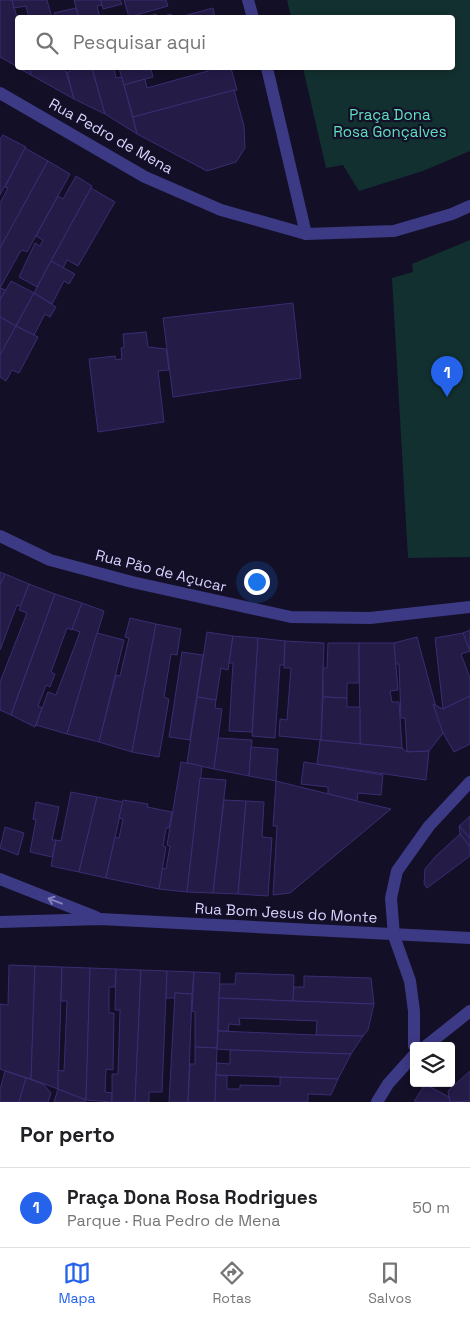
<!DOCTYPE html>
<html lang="pt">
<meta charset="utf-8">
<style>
body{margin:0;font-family:"Space Grotesk",sans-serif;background:#f2f2f2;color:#202124}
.controls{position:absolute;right:15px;bottom:15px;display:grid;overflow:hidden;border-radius:5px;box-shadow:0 2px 8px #0003}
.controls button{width:45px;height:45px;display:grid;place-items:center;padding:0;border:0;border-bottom:1px solid #e0e0e0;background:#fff;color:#202124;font:25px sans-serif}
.you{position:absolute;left:256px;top:581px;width:18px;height:18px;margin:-12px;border:4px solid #fff;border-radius:50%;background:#1a73e8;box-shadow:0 0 0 8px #1a73e833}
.badge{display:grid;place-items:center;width:32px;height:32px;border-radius:50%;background:#2563eb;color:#fff;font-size:16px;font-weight:700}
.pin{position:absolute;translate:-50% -41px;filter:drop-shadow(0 1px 2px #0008)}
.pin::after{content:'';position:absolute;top:26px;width:18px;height:15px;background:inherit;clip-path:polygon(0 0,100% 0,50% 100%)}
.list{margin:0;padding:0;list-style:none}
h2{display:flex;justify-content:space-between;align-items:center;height:65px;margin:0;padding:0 20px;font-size:21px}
h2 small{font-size:16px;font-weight:400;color:#757577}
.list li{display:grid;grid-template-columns:32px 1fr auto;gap:15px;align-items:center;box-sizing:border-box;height:80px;padding:0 20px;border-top:1px solid #e0e0e0}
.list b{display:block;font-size:19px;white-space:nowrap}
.list p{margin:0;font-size:16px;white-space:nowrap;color:#757577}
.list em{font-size:16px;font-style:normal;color:#757577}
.icon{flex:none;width:28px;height:28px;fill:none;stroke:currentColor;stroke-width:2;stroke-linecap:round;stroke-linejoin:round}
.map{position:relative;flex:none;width:470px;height:1102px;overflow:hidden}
.search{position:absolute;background:#fff;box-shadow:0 2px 8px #0003;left:15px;right:15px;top:15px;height:55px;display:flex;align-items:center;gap:12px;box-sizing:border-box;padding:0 18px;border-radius:5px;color:#757577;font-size:19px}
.sheet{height:145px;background:#fff}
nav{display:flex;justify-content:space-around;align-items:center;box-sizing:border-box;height:70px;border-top:1px solid #e0e0e0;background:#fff;font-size:14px;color:#757577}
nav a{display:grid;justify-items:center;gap:2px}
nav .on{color:#2563eb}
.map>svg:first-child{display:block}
</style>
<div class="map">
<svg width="470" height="1102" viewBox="0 0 470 1102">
<rect width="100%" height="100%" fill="#130f26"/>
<g fill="#12302f">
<path d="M 287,0 L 470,0 L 470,151 L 423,171 L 359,191 L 343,165 L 326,168 L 303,68 L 452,68 L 452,18 L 291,17 Z"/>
<path d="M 470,240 L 470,557 L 408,558 L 392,278 L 413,272 L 412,264 Z"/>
</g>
<g fill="#241b47" stroke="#3b2d73">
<path d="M 0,0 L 12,0 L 18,21 L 18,67 L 0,57 Z"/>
<path d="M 12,0 L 47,0 L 52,18 L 29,18 L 26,6 L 14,8 Z"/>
<path d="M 74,0 L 101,0 L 102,5 L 97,6 L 100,18 L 79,18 Z"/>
<path d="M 101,0 L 120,0 L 122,4 L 103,9 Z"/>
<path d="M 124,0 L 166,0 L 168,6 L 129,17 Z"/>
<path d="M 76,8 L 79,18 L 55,18 L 54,13 Z"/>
<path d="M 213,8 L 215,18 L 176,18 Z"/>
<path d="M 156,14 L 157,18 L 142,18 Z"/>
<path d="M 171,14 L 172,18 L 157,18 Z"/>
<path d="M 18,68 L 30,68 L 31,75 Z"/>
<path d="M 30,68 L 65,68 L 74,99 L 31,75 Z"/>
<path d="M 69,68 L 92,68 L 105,114 L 74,99 L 67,72 L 70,72 Z"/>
<path d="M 92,68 L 114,68 L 116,78 L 122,77 L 137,134 L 105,114 Z"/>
<path d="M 119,68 L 155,68 L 151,69 L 153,77 L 124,85 Z"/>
<path d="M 207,68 L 231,68 L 237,90 L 133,117 L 124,85 L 145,79 L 147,88 L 208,71 Z"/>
<path d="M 234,90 L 244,126 L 245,148 L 236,162 L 207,171 L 137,134 L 133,117 Z"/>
<path d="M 3,135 L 26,147 L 0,195 L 0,139 Z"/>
<path d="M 25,148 L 48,161 L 0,248 L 0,203 L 8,188 L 5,187 Z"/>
<path d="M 48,161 L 70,174 L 27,252 L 23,250 L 20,252 L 0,288 L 6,290 L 0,300 L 0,248 Z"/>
<path d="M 76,176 L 92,186 L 37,287 L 19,277 L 35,243 L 40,246 L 43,240 L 36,236 L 58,196 L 63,199 Z"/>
<path d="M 91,188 L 115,202 L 78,266 L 67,260 L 63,268 L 51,261 Z"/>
<path d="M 51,261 L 75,274 L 69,284 L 64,281 L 52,304 L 34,293 Z"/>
<path d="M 11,281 L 34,293 L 16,326 L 0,317 L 0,300 Z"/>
<path d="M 34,293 L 56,307 L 50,317 L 45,314 L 34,335 L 16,326 Z"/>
<path d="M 293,303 L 301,378 L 173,397 L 163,318 Z"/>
<path d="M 0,317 L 16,326 L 0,355 Z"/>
<path d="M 16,326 L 38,337 L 19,373 L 12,370 L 6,381 L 0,377 L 0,355 Z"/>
<path d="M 146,332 L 148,347 L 166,349 L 169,370 L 158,371 L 164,422 L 98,432 L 89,359 L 115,356 L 116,360 L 122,359 L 121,348 L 124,347 L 123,334 Z"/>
<path d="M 0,572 L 5,574 L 0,585 Z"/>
<path d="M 5,574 L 29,584 L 21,606 L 17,605 L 0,650 L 0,585 Z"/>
<path d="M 29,584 L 55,594 L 11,715 L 0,710 L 0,682 L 27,613 L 19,610 Z"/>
<path d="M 55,594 L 82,603 L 72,630 L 67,628 L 51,672 L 55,674 L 50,687 L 46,685 L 38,706 L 42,708 L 35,727 L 11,715 Z"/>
<path d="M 82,603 L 104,611 L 67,734 L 36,725 L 48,692 L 56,695 L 80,632 L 72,629 Z"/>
<path d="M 130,618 L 156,624 L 132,752 L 99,742 L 116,675 L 120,676 L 129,638 L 125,637 Z"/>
<path d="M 156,624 L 181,629 L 177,655 L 171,654 L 164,697 L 169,699 L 159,757 L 132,752 Z"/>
<path d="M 470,630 L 470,652 L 463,633 Z"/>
<path d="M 207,632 L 233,636 L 228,670 L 221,668 L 216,700 L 197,697 Z"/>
<path d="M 97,633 L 124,640 L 99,742 L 67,734 Z"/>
<path d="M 463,633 L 470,651 L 461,654 L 470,678 L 470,696 L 443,709 L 435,638 Z"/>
<path d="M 233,636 L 258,638 L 252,732 L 229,731 L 233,663 L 229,663 Z"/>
<path d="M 417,637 L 443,733 L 429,751 L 407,752 L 405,718 L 401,718 L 399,664 L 395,664 L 394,643 Z"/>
<path d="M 258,638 L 285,641 L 284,665 L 280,665 L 275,738 L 252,736 Z"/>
<path d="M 285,641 L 324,643 L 321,740 L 279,736 L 280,719 L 287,720 L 291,668 L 284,668 Z"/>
<path d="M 328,643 L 359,643 L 359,683 L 347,683 L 347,698 L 323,697 L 323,668 L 327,668 Z"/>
<path d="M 359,643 L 394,643 L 398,690 L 390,691 L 392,702 L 399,702 L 402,748 L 360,744 Z"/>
<path d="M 182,652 L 203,655 L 190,740 L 169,737 Z"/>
<path d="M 470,696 L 470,744 L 454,752 L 443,733 L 433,704 L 443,709 Z"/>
<path d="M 197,697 L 216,700 L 215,708 L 222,709 L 214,769 L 187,763 Z"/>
<path d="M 323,697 L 347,698 L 347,707 L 360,707 L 360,744 L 321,740 Z"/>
<path d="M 218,738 L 252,740 L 249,776 L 214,769 Z"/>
<path d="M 320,740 L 402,748 L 407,752 L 429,751 L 426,780 L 317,764 Z"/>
<path d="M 251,747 L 278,749 L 276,781 L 249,776 Z"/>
<path d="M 181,762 L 202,766 L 187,892 L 159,889 L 162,868 L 166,869 L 170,846 L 167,845 Z"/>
<path d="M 304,762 L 383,775 L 381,795 L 358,793 L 357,801 L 328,794 L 328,787 L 301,784 Z"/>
<path d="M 200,778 L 226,780 L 213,893 L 187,892 Z"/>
<path d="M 276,781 L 357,801 L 391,809 L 290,893 L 273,895 L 277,826 L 273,826 Z"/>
<path d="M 71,792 L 97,797 L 79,872 L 51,866 L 56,840 L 61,841 Z"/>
<path d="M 97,797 L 123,802 L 106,878 L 79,872 Z"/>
<path d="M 123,800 L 148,804 L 147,807 L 172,812 L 169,828 L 166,828 L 163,846 L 166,847 L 159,889 L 106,878 L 115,837 L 119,838 L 123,819 L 119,818 Z"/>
<path d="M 224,800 L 246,801 L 238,894 L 213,893 Z"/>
<path d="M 246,801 L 264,802 L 262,837 L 272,838 L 268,896 L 238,894 Z"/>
<path d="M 36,802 L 59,807 L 52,840 L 56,840 L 52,857 L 30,852 L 36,820 L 33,819 Z"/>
<path d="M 470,816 L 470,838 L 459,826 Z"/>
<path d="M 459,826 L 470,838 L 470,847 L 460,834 Z"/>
<path d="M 5,827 L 24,833 L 18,855 L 0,848 Z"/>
<path d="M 460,834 L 470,847 L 470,856 L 427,888 L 424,884 L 425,869 L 436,856 Z"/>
<path d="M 9,965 L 35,966 L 31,1079 L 0,1069 L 0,1004 L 8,1005 Z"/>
<path d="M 35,966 L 62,967 L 58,1089 L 31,1079 Z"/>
<path d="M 62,967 L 90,968 L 86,1100 L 58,1089 L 58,1070 L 64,1071 L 67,1001 L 61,1001 Z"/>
<path d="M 90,968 L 116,969 L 115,987 L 109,987 L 109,1013 L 114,1013 L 113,1070 L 106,1069 L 105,1092 L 112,1093 L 112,1102 L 86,1100 Z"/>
<path d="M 116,969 L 141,970 L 135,1102 L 112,1102 L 112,1074 L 118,1074 L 120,1010 L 115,1010 Z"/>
<path d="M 141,970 L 167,971 L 162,1092 L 149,1092 L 149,1102 L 135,1102 Z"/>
<path d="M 167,971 L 194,972 L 192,994 L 175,993 L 175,998 L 166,998 Z"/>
<path d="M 194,972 L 220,973 L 217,1048 L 195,1047 L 195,1012 L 192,1011 Z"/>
<path d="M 236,973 L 294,975 L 293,1001 L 219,998 L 220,984 L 235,984 Z"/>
<path d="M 304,976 L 371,978 L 374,1004 L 293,1001 L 294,987 L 304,987 Z"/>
<path d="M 175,993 L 192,994 L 188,1102 L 169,1102 Z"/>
<path d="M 219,998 L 293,1001 L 374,1004 L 368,1030 L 363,1036 L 316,1035 L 317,1021 L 239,1018 L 240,1025 L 229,1024 L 228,1031 L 218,1031 Z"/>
<path d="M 218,1031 L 316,1035 L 363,1036 L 351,1054 L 230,1050 L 217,1049 Z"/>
<path d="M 195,1047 L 217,1048 L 215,1102 L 188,1102 L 190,1064 L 195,1064 Z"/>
<path d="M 230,1050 L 351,1054 L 338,1079 L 216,1075 L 217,1063 L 230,1064 Z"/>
<path d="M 5,1071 L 26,1078 L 19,1102 L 0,1102 L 0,1090 Z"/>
<path d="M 470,1071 L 470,1101 L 450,1102 L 448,1091 Z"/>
<path d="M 216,1075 L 227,1076 L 227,1089 L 240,1089 L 240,1085 L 280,1086 L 280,1077 L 338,1079 L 331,1095 L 308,1094 L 308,1102 L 215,1102 Z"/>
<path d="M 26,1078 L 43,1084 L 51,1093 L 48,1102 L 19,1102 Z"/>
<path d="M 425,1084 L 449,1097 L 450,1102 L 414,1102 Z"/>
<path d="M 58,1089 L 86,1100 L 85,1102 L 54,1102 Z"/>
</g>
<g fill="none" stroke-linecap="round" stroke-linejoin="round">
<g stroke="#3d3a85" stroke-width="12">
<path d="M 248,0 L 253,18"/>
<path d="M 267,68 L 306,234"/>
<path d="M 0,93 L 145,177 L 221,210 L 306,234 L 394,231 L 452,214 L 470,206"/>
<path d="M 0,536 L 50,560 L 132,582 L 291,617 L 370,618 L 470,607"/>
<path d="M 0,879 L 96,917"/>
<path d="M 0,922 L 100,919 L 470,938"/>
<path d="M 414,1046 L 414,1011 L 410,981 L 394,936 L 391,898 L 397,871 L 429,826 L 470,782"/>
<path d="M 426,1046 L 470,1011"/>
<path d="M 377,1102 L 388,1084 L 414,1055"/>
</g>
</g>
<defs><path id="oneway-shaft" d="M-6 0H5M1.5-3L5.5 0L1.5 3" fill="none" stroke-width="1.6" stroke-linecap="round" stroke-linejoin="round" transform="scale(1.25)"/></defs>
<use stroke="#837fbc" href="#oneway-shaft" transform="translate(55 901) rotate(-159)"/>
<g text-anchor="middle" stroke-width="4.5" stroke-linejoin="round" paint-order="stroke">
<g font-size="15" fill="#5fe0c0" stroke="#130f26">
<text x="390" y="120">Praça Dona<tspan x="390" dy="17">Rosa Gonçalves</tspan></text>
</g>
<g font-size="15" fill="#d9d4ff" stroke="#130f26">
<text transform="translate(111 136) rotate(29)" y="5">Rua Pedro de Mena</text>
<text transform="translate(161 571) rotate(14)" y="5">Rua Pão de Açucar</text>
<text transform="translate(286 913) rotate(3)" y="5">Rua Bom Jesus do Monte</text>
</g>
</g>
</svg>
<div class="controls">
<button><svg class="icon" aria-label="layers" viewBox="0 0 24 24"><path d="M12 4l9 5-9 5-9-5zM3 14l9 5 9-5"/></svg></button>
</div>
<div class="you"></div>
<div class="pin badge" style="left:447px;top:397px">1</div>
<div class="search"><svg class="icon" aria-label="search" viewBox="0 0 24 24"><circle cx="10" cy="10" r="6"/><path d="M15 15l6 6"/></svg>Pesquisar aqui</div>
</div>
<section class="sheet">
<h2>Por perto<small></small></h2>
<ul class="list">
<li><span class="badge">1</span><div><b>Praça Dona Rosa Rodrigues</b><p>Parque · Rua Pedro de Mena</p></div><em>50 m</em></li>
</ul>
</section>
<nav>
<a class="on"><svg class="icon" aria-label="map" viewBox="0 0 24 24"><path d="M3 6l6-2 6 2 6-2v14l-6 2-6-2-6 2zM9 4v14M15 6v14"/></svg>Mapa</a>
<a><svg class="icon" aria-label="directions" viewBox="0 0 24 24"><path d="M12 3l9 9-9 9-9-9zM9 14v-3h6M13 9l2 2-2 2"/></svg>Rotas</a>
<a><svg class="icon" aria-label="saved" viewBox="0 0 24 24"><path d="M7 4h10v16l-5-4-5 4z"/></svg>Salvos</a>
</nav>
